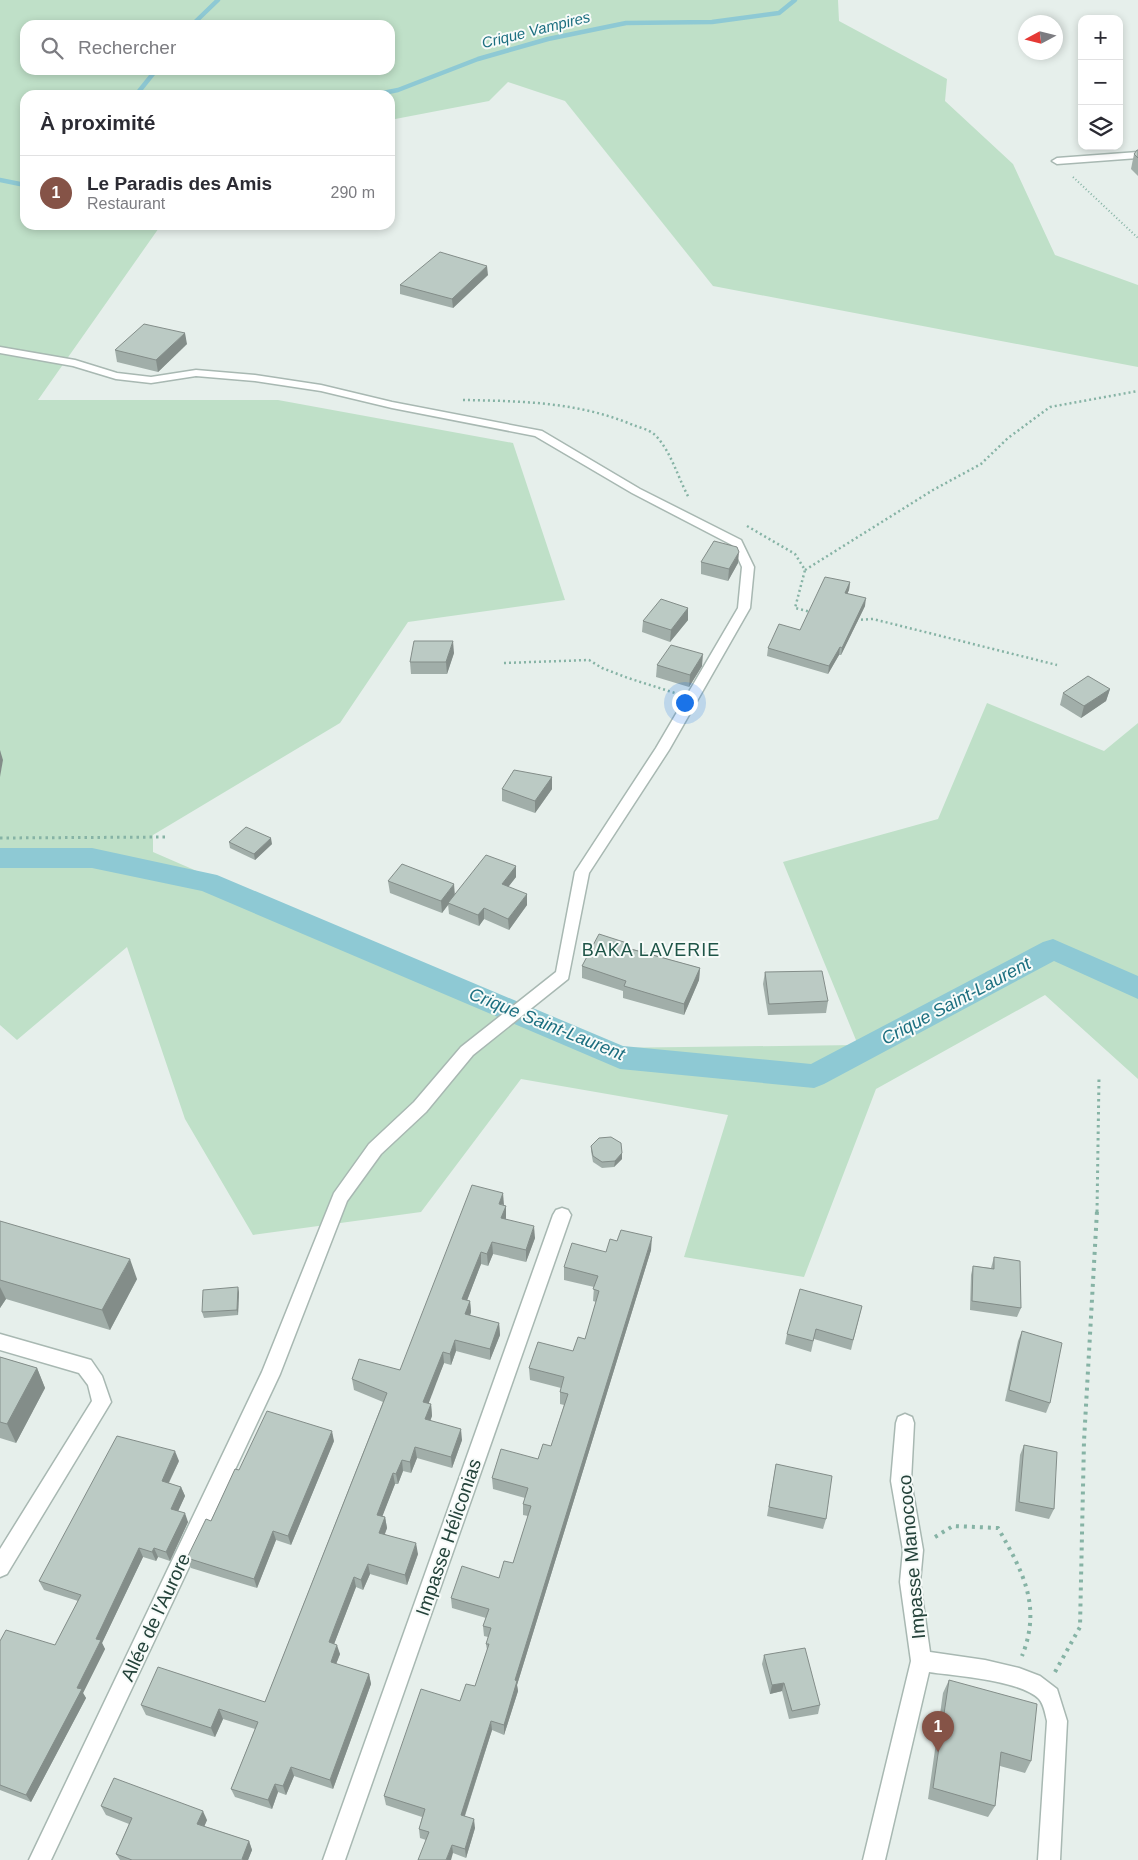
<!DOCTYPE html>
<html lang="fr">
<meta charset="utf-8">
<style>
body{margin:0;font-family:Arial,sans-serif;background:#f7f7f7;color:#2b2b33}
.controls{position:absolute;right:15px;top:15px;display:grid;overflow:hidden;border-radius:10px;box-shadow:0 2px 8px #0003}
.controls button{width:45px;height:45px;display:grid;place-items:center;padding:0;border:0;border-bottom:1px solid #e1e1e2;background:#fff;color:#2b2b33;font:25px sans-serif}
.compass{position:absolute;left:1018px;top:15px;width:45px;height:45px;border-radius:50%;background:#fff;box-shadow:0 2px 8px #0003;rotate:263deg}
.you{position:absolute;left:684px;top:702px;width:18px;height:18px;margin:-12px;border:4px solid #fff;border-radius:50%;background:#1a73e8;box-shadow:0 0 0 8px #1a73e833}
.badge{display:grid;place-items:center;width:32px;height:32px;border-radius:50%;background:#855347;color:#fff;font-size:16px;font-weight:700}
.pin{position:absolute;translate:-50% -41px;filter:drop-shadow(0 1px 2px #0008)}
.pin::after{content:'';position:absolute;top:26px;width:18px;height:15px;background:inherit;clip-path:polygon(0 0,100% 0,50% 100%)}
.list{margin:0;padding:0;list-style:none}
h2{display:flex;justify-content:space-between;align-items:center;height:65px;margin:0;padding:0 20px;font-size:21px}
h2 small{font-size:16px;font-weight:400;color:#7c7c81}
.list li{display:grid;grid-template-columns:32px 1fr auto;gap:15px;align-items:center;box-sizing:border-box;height:75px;padding:0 20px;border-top:1px solid #e1e1e2}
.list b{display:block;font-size:19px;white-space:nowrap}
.list p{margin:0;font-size:16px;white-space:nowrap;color:#7c7c81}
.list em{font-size:16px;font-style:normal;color:#7c7c81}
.icon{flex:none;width:28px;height:28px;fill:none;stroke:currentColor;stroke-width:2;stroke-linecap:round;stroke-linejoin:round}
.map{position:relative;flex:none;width:1138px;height:1860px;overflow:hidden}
.search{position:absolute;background:#fff;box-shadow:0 2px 8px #0003;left:20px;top:20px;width:375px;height:55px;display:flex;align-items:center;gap:12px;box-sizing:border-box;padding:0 18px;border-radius:15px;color:#7c7c81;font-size:19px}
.panel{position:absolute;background:#fff;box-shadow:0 2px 8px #0003;left:20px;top:90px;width:375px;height:140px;border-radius:15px}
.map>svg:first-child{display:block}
</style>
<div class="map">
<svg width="1138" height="1860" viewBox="0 0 1138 1860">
<rect width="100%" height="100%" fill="#e6efeb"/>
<path fill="#bfe0c8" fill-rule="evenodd" d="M 0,0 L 838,0 L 839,21 L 947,79 L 945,101 L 1013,164 L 1055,255 L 1138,285 L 1138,367 L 713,286 L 565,101 L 508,82 L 489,101 L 390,120 L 390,95 L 25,95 L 25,225 L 161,225 L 38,400 L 278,400 L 513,443 L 565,600 L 408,622 L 340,723 L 153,835 L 153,852 L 605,1048 L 858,1045 L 783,862 L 938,819 L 987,703 L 1104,751 L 1138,723 L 1138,1079 L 1045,995 L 876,1089 L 804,1277 L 684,1257 L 728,1115 L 521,1079 L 421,1212 L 253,1235 L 185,1119 L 127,947 L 17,1040 L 0,1025 ZM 25,25 L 390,25 L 390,70 L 25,70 Z"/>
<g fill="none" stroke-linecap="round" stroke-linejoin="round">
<g stroke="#8ec9d4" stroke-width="4.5">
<path d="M 192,25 L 218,0"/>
<path d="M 136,95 L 156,70"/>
<path d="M 373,95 L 398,90 L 478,59 L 548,39 L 626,23 L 712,22 L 779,13 L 795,0"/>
<path d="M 0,180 L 25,185"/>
</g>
<path fill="#8ec9d4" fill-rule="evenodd" d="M 0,848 L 92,848 L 217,875 L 623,1046 L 811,1064 L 1043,942 L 1053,939 L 1138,976 L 1138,999 L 1054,961 L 824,1084 L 814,1088 L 620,1069 L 202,891 L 92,868 L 0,868 Z"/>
<g stroke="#a8b8b2" stroke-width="3">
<g id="minor">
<path d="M 1138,152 L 1138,158 L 1057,164 L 1052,161 L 1057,158 Z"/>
<path d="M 0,347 L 75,360 L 117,373 L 151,377 L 196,370 L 255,375 L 321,385 L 392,402 L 542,431 L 640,489 L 741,540 L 754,567 L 750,608 L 669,750 L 589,873 L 568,979 L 473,1055 L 426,1112 L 381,1154 L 347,1201 L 280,1374 L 51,1860 L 29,1860 L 262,1372 L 334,1193 L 369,1144 L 414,1102 L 461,1047 L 556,972 L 575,872 L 656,748 L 738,608 L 742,567 L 732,545 L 632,493 L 535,436 L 392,408 L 321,391 L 255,381 L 196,376 L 151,383 L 116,379 L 73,366 L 0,353 Z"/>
<path d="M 562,1208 L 568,1210 L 571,1215 L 345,1860 L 323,1860 L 553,1215 L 556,1210 Z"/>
<path d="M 0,1334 L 91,1360 L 102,1376 L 111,1402 L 7,1574 L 0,1577 L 0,1549 L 92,1401 L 88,1385 L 79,1373 L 0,1350 Z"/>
<path d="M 905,1414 L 912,1417 L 914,1423 L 911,1481 L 923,1550 L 920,1582 L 930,1652 L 985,1660 L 1019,1668 L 1040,1676 L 1057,1689 L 1067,1721 L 1060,1860 L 1038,1860 L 1047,1721 C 1045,1713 1044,1705 1039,1699 C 1020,1680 955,1676 929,1672 L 885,1860 L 863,1860 L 911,1661 L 900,1582 L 903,1550 L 891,1481 L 896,1423 L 898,1417 Z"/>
</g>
</g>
<path stroke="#86b3a5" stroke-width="2" stroke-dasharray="1 2.5" stroke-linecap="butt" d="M 1073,177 L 1138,238"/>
<g stroke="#86b3a5" stroke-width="2.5" stroke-dasharray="2 3" stroke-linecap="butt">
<path d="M 463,400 C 520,401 579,402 633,425 C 641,428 651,430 657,437 C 672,454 678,478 689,498"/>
<path d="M 747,526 L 795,554 L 805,570 L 795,608 L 811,612"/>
<path d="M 805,570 L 933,490 L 981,464 L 1008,438 L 1050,407 L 1138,391"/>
<path d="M 856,620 L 873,619 L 1057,665"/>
<path d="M 504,663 L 589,660 L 602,668 L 628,678 L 675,693"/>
</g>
<g stroke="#86b3a5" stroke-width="3" stroke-dasharray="2.5 4" stroke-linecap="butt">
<path d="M 0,838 L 167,837"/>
<path d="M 1097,1212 L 1099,1077"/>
</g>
<g stroke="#86b3a5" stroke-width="4" stroke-dasharray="3 5" stroke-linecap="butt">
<path d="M 935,1537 L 953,1526 L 998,1528 C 1023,1572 1042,1606 1022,1656"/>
<path d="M 1055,1672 L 1080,1627 L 1084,1441 L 1097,1211"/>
</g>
<use href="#minor" fill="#fff" fill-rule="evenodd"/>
</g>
<g fill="#a1aea9">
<path d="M 1138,150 L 1138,176 L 1131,169 L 1134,154 Z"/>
<path d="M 488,275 L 453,308 L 400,294 L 400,285 Z"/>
<path d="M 187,344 L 158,372 L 117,362 L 115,350 Z"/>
<path d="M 701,562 L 738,563 L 728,581 L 701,574 Z"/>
<path d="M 850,582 L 849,590 L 847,594 L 865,606 L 841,655 L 839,655 L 828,674 L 767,656 L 768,648 L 800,630 Z"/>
<path d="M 688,608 L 688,620 L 670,642 L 642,632 L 643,621 Z"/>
<path d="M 454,653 L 447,674 L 411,674 L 410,662 Z"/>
<path d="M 657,665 L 702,666 L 689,687 L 656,677 Z"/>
<path d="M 1110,689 L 1106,701 L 1081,718 L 1060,705 L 1063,693 Z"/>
<path d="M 552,777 L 552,789 L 535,813 L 502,801 L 502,789 Z"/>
<path d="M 229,842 L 272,844 L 255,860 L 230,848 Z"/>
<path d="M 516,866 L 516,877 L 508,887 L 527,905 L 509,930 L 484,919 L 479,926 L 449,914 L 448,904 L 442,913 L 390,893 L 388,881 L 455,895 Z"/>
<path d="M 629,948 L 700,968 L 699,980 L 684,1015 L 623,998 L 623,991 L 582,978 L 582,966 Z"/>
<path d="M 765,972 L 828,1001 L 826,1013 L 768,1015 L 763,984 Z"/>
<path d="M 591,1146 L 622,1153 L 622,1159 L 614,1167 L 602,1168 L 593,1162 L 591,1151 Z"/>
<path d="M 503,1205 L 506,1206 L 506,1219 L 535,1238 L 526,1262 L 493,1254 L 488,1266 L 481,1264 L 467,1300 L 470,1301 L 471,1312 L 470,1316 L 499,1323 L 500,1335 L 490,1360 L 456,1351 L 451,1365 L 444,1363 L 432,1392 L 428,1404 L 431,1404 L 432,1416 L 430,1420 L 462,1440 L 452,1468 L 417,1458 L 411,1473 L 403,1471 L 398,1484 L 395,1484 L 382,1516 L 385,1517 L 387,1528 L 385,1534 L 418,1554 L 407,1585 L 370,1574 L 363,1590 L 356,1587 L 334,1644 L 340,1654 L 336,1664 L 369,1674 L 371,1684 L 333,1789 L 294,1776 L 286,1795 L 278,1792 L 272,1809 L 235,1797 L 231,1789 L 255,1729 L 223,1719 L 215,1737 L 146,1715 L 141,1705 L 265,1702 L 383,1402 L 354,1390 L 352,1379 L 400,1370 Z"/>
<path d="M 0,1221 L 137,1279 L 110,1330 L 6,1299 L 0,1308 Z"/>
<path d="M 651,1250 L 517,1685 L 518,1691 L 504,1735 L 492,1730 L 465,1816 L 475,1828 L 466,1858 L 453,1853 L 426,1840 L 420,1838 L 419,1829 L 422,1817 L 386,1805 L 384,1796 L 460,1701 L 475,1686 L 487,1650 L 486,1644 L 488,1637 L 484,1636 L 483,1626 L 486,1618 L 452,1608 L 451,1598 L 499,1578 L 513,1563 L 528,1516 L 523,1515 L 523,1504 L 525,1498 L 493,1489 L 492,1478 L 538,1459 L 551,1446 L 564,1405 L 560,1404 L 560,1392 L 561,1388 L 530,1380 L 529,1368 L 573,1351 L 585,1339 L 596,1302 L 593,1301 L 594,1287 L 564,1280 L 564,1267 L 606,1252 Z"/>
<path d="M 994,1257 L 1021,1308 L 1017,1317 L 970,1310 L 971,1275 L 973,1266 L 991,1268 Z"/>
<path d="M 239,1292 L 238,1315 L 204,1318 L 202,1312 Z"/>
<path d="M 862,1306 L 851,1350 L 814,1339 L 811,1352 L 785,1344 L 787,1334 Z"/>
<path d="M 1022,1331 L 1050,1403 L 1046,1413 L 1005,1401 L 1018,1341 Z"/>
<path d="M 0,1357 L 37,1368 L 45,1388 L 16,1443 L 0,1438 Z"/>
<path d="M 334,1441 L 291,1545 L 276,1540 L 257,1588 L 191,1568 L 187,1558 L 211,1521 L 239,1470 Z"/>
<path d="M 1024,1445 L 1054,1509 L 1049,1519 L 1015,1511 L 1020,1455 Z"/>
<path d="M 179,1461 L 169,1483 L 181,1487 L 185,1496 L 178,1511 L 188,1522 L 170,1561 L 158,1557 L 156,1561 L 143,1557 L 102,1643 L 105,1649 L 83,1693 L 86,1698 L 31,1802 L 0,1790 L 0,1641 L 55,1645 L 78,1601 L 44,1590 L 39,1581 Z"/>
<path d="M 776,1464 L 826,1519 L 823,1529 L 767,1516 Z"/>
<path d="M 764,1655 L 820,1705 L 818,1714 L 789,1719 L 782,1691 L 770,1694 L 762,1664 Z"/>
<path d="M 949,1680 L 1031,1761 L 1025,1773 L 1000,1766 L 995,1806 L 988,1817 L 928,1799 L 943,1693 Z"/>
<path d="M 101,1806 L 207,1820 L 204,1826 L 249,1841 L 252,1850 L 248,1860 L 120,1860 L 116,1854 L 129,1824 L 106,1815 Z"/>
</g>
<g fill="#838d89">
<path d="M 487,266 L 488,275 L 453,308 L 452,299 Z"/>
<path d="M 185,333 L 187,344 L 158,372 L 156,360 Z"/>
<path d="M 739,552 L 738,563 L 728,581 L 729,569 Z"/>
<path d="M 850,582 L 849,590 L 844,601 L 845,593 Z"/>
<path d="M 866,598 L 865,606 L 841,655 L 842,648 Z"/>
<path d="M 688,608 L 688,620 L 670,642 L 671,630 Z"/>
<path d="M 453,641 L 454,653 L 447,674 L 446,662 Z"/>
<path d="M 840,647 L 839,655 L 828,674 L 829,666 Z"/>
<path d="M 703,654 L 702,666 L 689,687 L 690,675 Z"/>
<path d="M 1110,689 L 1106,701 L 1081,718 L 1084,706 Z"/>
<path d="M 0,750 L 3,760 L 0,777 Z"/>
<path d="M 552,777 L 552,789 L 535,813 L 535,801 Z"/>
<path d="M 271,838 L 272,844 L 255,860 L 254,854 Z"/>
<path d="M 516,866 L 516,877 L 502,895 L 502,884 Z"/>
<path d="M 454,884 L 455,896 L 442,913 L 441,901 Z"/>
<path d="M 527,894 L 527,905 L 509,930 L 508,919 Z"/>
<path d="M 484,908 L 484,919 L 479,926 L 478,915 Z"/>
<path d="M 700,968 L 699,980 L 684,1015 L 684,1004 Z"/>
<path d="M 622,1153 L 622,1159 L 614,1167 L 615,1161 Z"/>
<path d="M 503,1193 L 504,1205 L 499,1204 Z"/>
<path d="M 506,1206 L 506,1218 L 502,1230 L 501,1218 Z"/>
<path d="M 534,1226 L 535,1238 L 526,1262 L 526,1250 Z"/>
<path d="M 652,1237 L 651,1250 L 517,1685 L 518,1691 L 504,1735 L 504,1725 L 515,1680 Z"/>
<path d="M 492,1242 L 493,1254 L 488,1266 L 487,1254 Z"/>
<path d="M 481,1252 L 481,1264 L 463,1311 L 462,1299 Z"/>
<path d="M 130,1259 L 137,1279 L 110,1330 L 102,1310 Z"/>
<path d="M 0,1287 L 6,1299 L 0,1308 Z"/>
<path d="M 238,1287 L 239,1292 L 238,1315 L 237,1310 Z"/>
<path d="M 470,1301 L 471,1312 L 466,1326 L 465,1314 Z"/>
<path d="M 499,1323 L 500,1335 L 490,1360 L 490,1349 Z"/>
<path d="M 455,1340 L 456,1351 L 451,1365 L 450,1354 Z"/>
<path d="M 443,1352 L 444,1363 L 425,1413 L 423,1402 Z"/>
<path d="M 37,1368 L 45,1388 L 16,1443 L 7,1424 Z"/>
<path d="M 431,1404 L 432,1416 L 427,1430 L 425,1419 Z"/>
<path d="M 461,1429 L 462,1440 L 452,1468 L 451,1457 Z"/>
<path d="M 332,1431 L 334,1441 L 291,1545 L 288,1536 Z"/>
<path d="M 415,1447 L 417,1458 L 411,1473 L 410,1462 Z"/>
<path d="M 175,1451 L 179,1461 L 165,1490 L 162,1481 Z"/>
<path d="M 402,1460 L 403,1471 L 398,1484 L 396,1474 Z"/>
<path d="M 393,1473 L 395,1484 L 379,1525 L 377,1515 Z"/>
<path d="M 181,1487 L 185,1496 L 175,1518 L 171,1509 Z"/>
<path d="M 185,1513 L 188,1522 L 170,1561 L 166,1552 Z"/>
<path d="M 385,1517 L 387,1528 L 381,1543 L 379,1533 Z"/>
<path d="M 273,1531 L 276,1540 L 257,1588 L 254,1579 Z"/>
<path d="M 416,1543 L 418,1554 L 407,1585 L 405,1575 Z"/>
<path d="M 139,1548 L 143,1557 L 102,1643 L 105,1649 L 83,1693 L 86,1698 L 31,1802 L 26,1795 L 77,1688 L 96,1639 Z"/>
<path d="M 154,1548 L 158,1557 L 156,1561 L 152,1552 Z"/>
<path d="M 368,1564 L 370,1574 L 363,1590 L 361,1580 Z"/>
<path d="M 354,1577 L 356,1587 L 331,1652 L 329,1642 Z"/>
<path d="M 337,1645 L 340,1654 L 333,1672 L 331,1662 Z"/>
<path d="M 369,1674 L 371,1684 L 333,1789 L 330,1780 Z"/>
<path d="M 784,1683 L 782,1691 L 770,1694 L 772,1685 Z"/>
<path d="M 219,1709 L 223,1719 L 215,1737 L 211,1728 Z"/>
<path d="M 491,1721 L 492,1730 L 462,1824 L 461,1815 Z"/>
<path d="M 291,1767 L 294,1776 L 286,1795 L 283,1786 Z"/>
<path d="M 275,1784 L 278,1792 L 272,1809 L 268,1800 Z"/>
<path d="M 203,1811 L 207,1820 L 202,1832 L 197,1824 Z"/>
<path d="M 474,1819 L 475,1828 L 466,1858 L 465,1849 Z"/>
<path d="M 249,1841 L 252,1850 L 248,1860 L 242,1860 L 242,1859 Z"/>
<path d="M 452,1845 L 453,1853 L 451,1860 L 446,1860 Z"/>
</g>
<g fill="#bbcac4" stroke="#838d89">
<path d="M 1137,150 L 1138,150 L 1138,158 L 1134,154 Z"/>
<path d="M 440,252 L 487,266 L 452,299 L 400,285 Z"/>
<path d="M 144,324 L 185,333 L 156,360 L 115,350 Z"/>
<path d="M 714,541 L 737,547 L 739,552 L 729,569 L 701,562 Z"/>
<path d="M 825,577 L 850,582 L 845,593 L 866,598 L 842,648 L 840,647 L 829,666 L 768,648 L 779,624 L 800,630 Z"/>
<path d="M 661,599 L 688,608 L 671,630 L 643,621 Z"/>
<path d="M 414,641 L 453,641 L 446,662 L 410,662 Z"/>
<path d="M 671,645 L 703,654 L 690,675 L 657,665 Z"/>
<path d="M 1088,676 L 1110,689 L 1084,706 L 1063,693 Z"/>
<path d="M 514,770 L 552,777 L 535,801 L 502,789 Z"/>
<path d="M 246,827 L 271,838 L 254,854 L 229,842 Z"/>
<path d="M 486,855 L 516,866 L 502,884 L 527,894 L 508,919 L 484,908 L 478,915 L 448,903 Z"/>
<path d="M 402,864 L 454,884 L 441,901 L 388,881 Z"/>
<path d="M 599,934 L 630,944 L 627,948 L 700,968 L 684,1004 L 624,986 L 626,981 L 582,966 Z"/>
<path d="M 822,971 L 828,1001 L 769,1004 L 765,972 Z"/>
<path d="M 611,1137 L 621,1143 L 622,1153 L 615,1161 L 602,1162 L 593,1156 L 591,1146 L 599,1138 Z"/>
<path d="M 472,1185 L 503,1193 L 499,1204 L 506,1206 L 501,1218 L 534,1226 L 526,1250 L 492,1242 L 487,1254 L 481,1252 L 462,1299 L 470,1301 L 465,1314 L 499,1323 L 490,1349 L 455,1340 L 450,1354 L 443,1352 L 423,1402 L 431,1404 L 425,1419 L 461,1429 L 451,1457 L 415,1447 L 410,1462 L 402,1460 L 396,1474 L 393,1473 L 377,1515 L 385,1517 L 379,1533 L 416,1543 L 405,1575 L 368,1564 L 361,1580 L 354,1577 L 335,1626 L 329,1642 L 337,1645 L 331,1662 L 369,1674 L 330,1780 L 291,1767 L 283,1786 L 275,1784 L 268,1800 L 231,1789 L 258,1722 L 219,1709 L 211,1728 L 141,1705 L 158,1667 L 265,1702 L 387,1393 L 352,1379 L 359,1359 L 400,1370 Z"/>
<path d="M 0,1221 L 130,1259 L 102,1310 L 0,1280 Z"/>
<path d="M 621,1230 L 652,1237 L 515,1680 L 517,1681 L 504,1725 L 491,1721 L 461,1815 L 474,1819 L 465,1849 L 452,1845 L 446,1860 L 418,1860 L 429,1832 L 419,1829 L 425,1809 L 384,1796 L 421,1689 L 460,1701 L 466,1684 L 475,1686 L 489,1644 L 486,1644 L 491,1628 L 483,1626 L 489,1609 L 451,1598 L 462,1566 L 499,1578 L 504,1561 L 513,1563 L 531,1506 L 523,1504 L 528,1488 L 492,1478 L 501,1449 L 538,1459 L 543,1444 L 551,1446 L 568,1394 L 560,1392 L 564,1377 L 529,1368 L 538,1342 L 573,1351 L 578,1337 L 585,1339 L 599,1291 L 593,1289 L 598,1276 L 564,1267 L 572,1243 L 606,1252 L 610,1239 L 617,1241 Z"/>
<path d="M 994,1257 L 1020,1261 L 1021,1308 L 972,1301 L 973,1266 L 994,1269 Z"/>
<path d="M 238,1287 L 237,1310 L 202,1312 L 203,1290 Z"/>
<path d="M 800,1289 L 862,1306 L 853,1340 L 816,1329 L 813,1341 L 787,1334 Z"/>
<path d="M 1022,1331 L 1062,1343 L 1050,1403 L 1009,1390 Z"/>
<path d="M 0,1357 L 37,1368 L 7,1424 L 0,1422 Z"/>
<path d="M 267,1411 L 332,1431 L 288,1536 L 273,1531 L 254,1579 L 187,1558 L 206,1519 L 211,1521 L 235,1469 L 239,1470 Z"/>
<path d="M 117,1436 L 175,1451 L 162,1481 L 181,1487 L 171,1509 L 185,1513 L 166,1552 L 154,1548 L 152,1552 L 139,1548 L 96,1639 L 101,1640 L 77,1688 L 82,1689 L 26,1795 L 0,1785 L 0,1641 L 6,1630 L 55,1645 L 81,1595 L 39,1581 Z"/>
<path d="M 1024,1445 L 1057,1452 L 1054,1509 L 1019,1502 Z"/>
<path d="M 776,1464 L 832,1476 L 826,1519 L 769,1507 Z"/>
<path d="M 805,1648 L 820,1705 L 792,1711 L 784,1683 L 772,1685 L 764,1655 Z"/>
<path d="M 949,1680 L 1037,1704 L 1031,1761 L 1001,1752 L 995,1806 L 933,1788 Z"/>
<path d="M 114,1778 L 203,1811 L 197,1824 L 249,1841 L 242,1859 L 246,1860 L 132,1860 L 116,1854 L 132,1818 L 101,1806 Z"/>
</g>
<g text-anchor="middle" stroke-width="4" stroke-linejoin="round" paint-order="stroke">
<g font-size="15" font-style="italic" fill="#1c6f80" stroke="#f7fbf9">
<text transform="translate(536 30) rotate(-14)" y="5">Crique Vampires</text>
</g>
<g font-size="18" letter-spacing="1" fill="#1f5548" stroke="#f7fbf9">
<text x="651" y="956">BAKA LAVERIE</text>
</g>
<g font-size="18" font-style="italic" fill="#1c6f80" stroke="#f7fbf9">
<text transform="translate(956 1001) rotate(-28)" y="6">Crique Saint-Laurent</text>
<text transform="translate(547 1024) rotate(22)" y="6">Crique Saint-Laurent</text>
</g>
<g font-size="19" fill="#24423a" stroke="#f7fbf9">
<text transform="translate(448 1537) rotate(-71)" y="7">Impasse Héliconias</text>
<text transform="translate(911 1557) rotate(-95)" y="7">Impasse Manococo</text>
<text transform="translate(155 1617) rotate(-65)" y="7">Allée de l'Aurore</text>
</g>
</g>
</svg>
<div class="controls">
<button>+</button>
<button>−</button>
<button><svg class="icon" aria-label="layers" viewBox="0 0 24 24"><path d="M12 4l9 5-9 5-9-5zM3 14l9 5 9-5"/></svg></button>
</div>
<svg class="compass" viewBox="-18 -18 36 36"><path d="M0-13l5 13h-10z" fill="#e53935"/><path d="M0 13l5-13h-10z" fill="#7c7c81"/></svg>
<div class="you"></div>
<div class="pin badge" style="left:938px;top:1752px">1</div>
<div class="search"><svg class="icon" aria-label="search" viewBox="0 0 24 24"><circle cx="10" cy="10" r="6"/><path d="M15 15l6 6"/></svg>Rechercher</div>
<section class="panel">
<h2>À proximité<small></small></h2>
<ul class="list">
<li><span class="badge">1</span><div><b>Le Paradis des Amis</b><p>Restaurant</p></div><em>290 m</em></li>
</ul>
</section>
</div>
